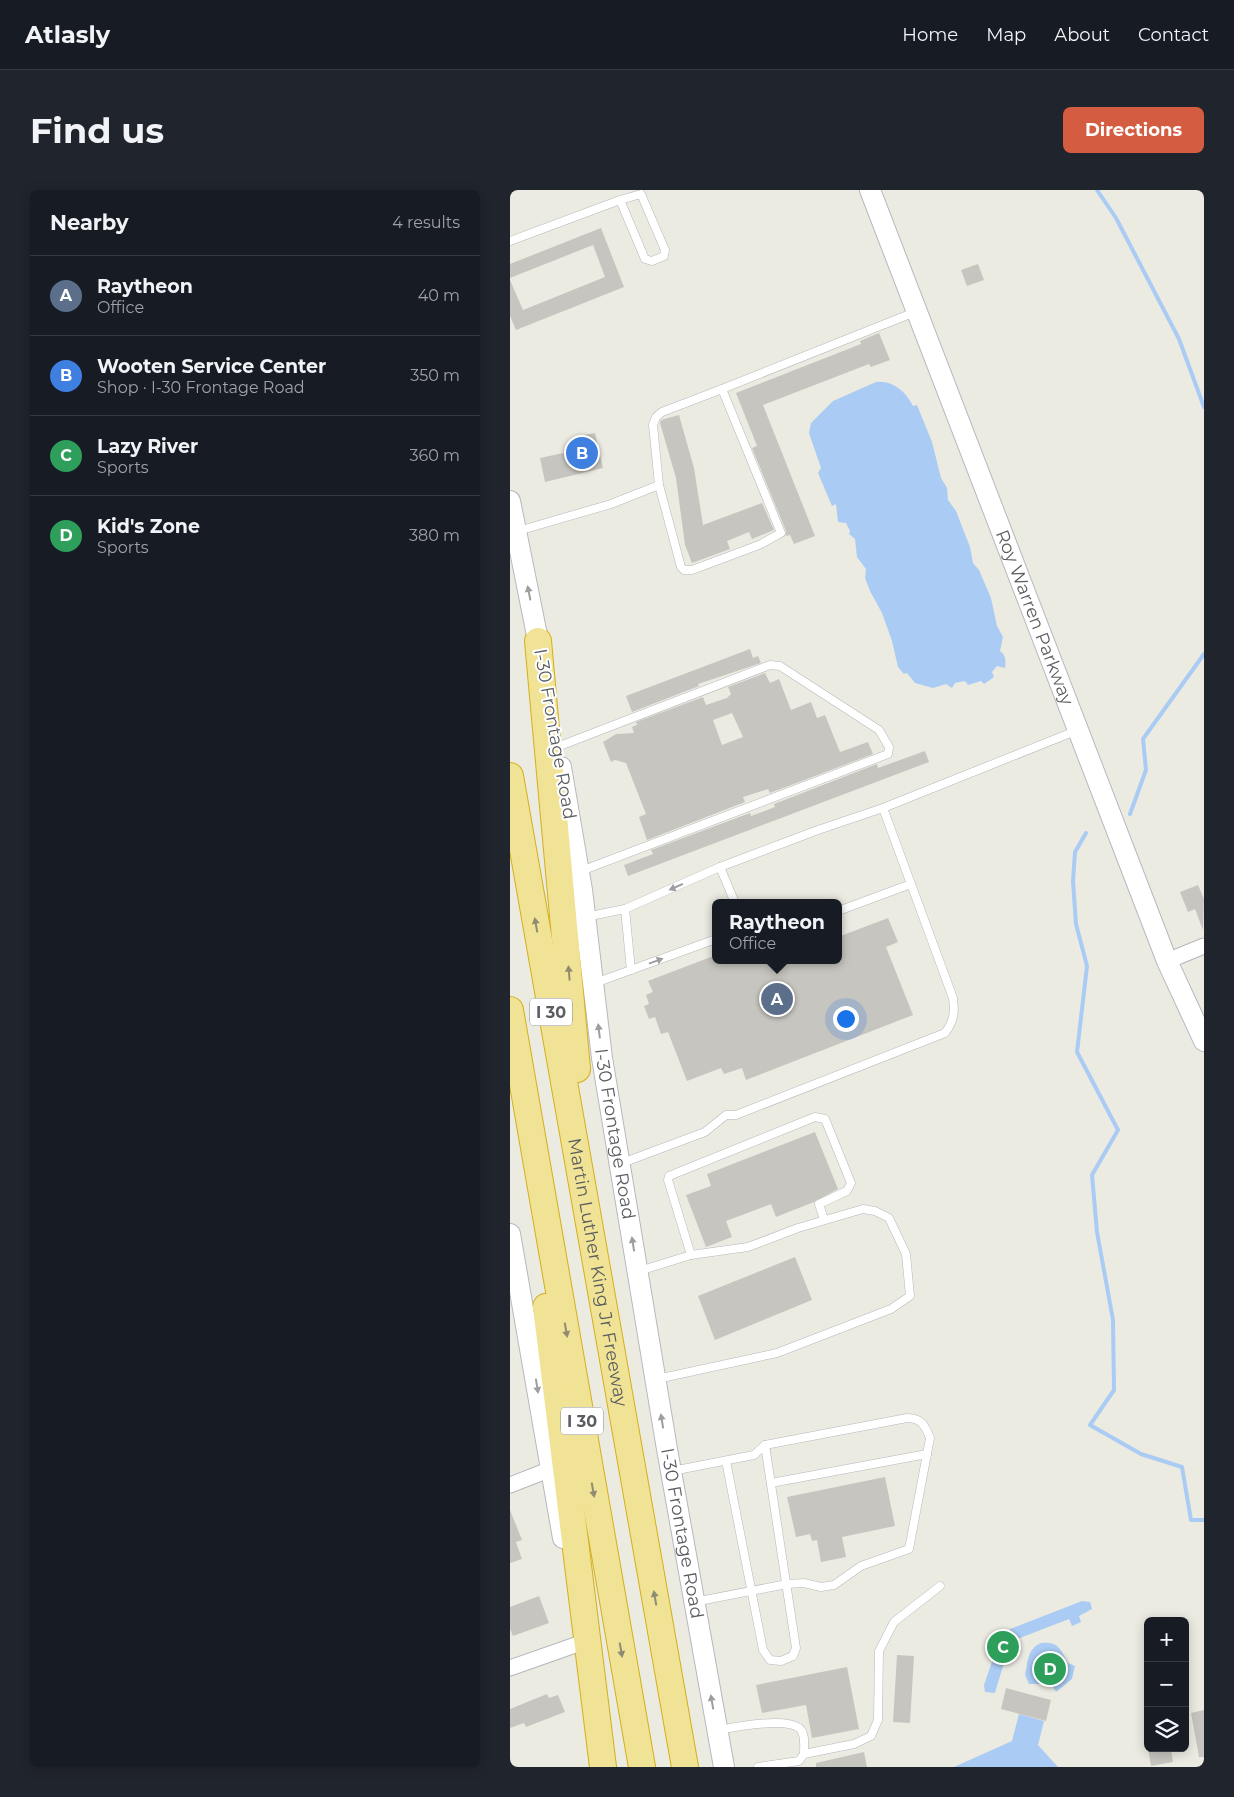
<!DOCTYPE html>
<meta charset="utf-8">
<style>
body{margin:0;font-family:Montserrat,sans-serif;background:#20242c;color:#f1f3f6}
.controls{position:absolute;right:15px;bottom:15px;display:grid;overflow:hidden;border-radius:8px;box-shadow:0 2px 12px #0003}
.controls button{width:45px;height:45px;display:grid;place-items:center;padding:0;border:0;border-bottom:1px solid #363941;background:#171b24;color:#f1f3f6;font:25px sans-serif}
.you{position:absolute;left:335px;top:828px;width:18px;height:18px;margin:-12px;border:4px solid #fff;border-radius:50%;background:#1a73e8;box-shadow:0 0 0 8px #1a73e833}
.badge{display:grid;place-items:center;width:32px;height:32px;border-radius:50%;background:#d45c40;color:#fff;font-size:16px;font-weight:700}
.pin{position:absolute;translate:-50% -50%;border:2px solid #fff;box-shadow:0 1px 5px #0006}
.popup{position:absolute;left:202px;top:709px;width:130px;height:65px;box-sizing:border-box;display:grid;place-content:center;border-radius:8px;background:#171b24;filter:drop-shadow(0 1px 4px #0005);font-size:16px;white-space:nowrap;color:#9ea1a6}
.popup b{font-size:19px;color:#f1f3f6}
.popup::after{content:'';position:absolute;left:50%;top:100%;margin-left:-10px;border:10px solid transparent;border-top-color:#171b24}
.list{margin:0;padding:0;list-style:none}
h2{display:flex;justify-content:space-between;align-items:center;height:65px;margin:0;padding:0 20px;font-size:21px}
h2 small{font-size:16px;font-weight:400;color:#9ea1a6}
.list li{display:grid;grid-template-columns:32px 1fr auto;gap:15px;align-items:center;box-sizing:border-box;height:80px;padding:0 20px;border-top:1px solid #363941}
.list b{display:block;font-size:19px;white-space:nowrap}
.list p{margin:0;font-size:16px;white-space:nowrap;color:#9ea1a6}
.list em{font-size:16px;font-style:normal;color:#9ea1a6}
.icon{flex:none;width:28px;height:28px;fill:none;stroke:currentColor;stroke-width:2;stroke-linecap:round;stroke-linejoin:round}
.map{position:relative;flex:none;width:694px;height:1577px;overflow:hidden;border-radius:8px}
header{display:flex;align-items:center;gap:30px;box-sizing:border-box;height:70px;padding:0 25px;background:#171b24;border-bottom:1px solid #363941}
header strong{font-size:24px}
nav{display:flex;gap:28px;margin-inline-start:auto;font-size:18px}
.intro{display:flex;align-items:center;justify-content:space-between;box-sizing:border-box;height:120px;padding:0 30px}
h1{margin:0;font-size:35px}
.button{padding:12px 22px;border-radius:8px;background:#d45c40;color:#fff;font-size:18px;font-weight:700}
main{display:flex;gap:30px;padding:0 30px}
aside{flex:1;background:#171b24;border-radius:8px;box-shadow:0 2px 12px #0003}
.map>svg:first-child{display:block}
</style>
<header>
<strong>Atlasly</strong>
<nav><a>Home</a><a>Map</a><a>About</a><a>Contact</a></nav>
</header>
<div class="intro"><h1>Find us</h1><a class="button">Directions</a></div>
<main>
<aside>
<h2>Nearby<small>4 results</small></h2>
<ul class="list">
<li><span class="badge" style="background:#5c6f8a">A</span><div><b>Raytheon</b><p>Office</p></div><em>40 m</em></li>
<li><span class="badge" style="background:#3f7fe0">B</span><div><b>Wooten Service Center</b><p>Shop · I-30 Frontage Road</p></div><em>350 m</em></li>
<li><span class="badge" style="background:#2e9e5b">C</span><div><b>Lazy River</b><p>Sports</p></div><em>360 m</em></li>
<li><span class="badge" style="background:#2e9e5b">D</span><div><b>Kid's Zone</b><p>Sports</p></div><em>380 m</em></li>
</ul>
</aside>
<div class="map">
<svg width="694" height="1577" viewBox="0 0 694 1577">
<rect width="100%" height="100%" fill="#ecebe2"/>
<g fill="#aacbf4">
<path d="M 366,192 C 383,190 396,202 403,216 L 407,215 L 422,252 L 431,288 L 437,298 L 438,310 L 446,321 L 460,357 L 463,373 L 469,380 L 481,408 L 487,436 L 493,447 L 490,461 C 496,466 496,470 495,478 L 487,476 L 482,482 L 484,487 L 474,494 L 471,491 L 458,495 L 455,491 L 445,493 L 442,498 L 436,494 L 423,498 L 405,493 L 397,483 L 394,484 L 388,477 L 382,451 L 372,423 L 360,401 L 355,388 L 356,379 L 347,367 L 345,349 L 339,344 L 340,341 L 336,333 L 328,332 L 326,314 L 322,316 L 308,283 L 311,278 L 299,243 L 301,233 L 323,211 Z"/>
<path d="M 572,1411 L 580,1412 L 582,1419 L 569,1426 L 571,1432 L 562,1436 L 559,1429 L 505,1450 L 498,1460 L 486,1499 L 485,1503 L 475,1502 L 474,1495 L 486,1460 L 500,1439 Z"/>
<path d="M 531,1453 C 549,1451 551,1460 558,1473 L 565,1476 L 562,1489 L 546,1502 L 541,1494 L 519,1494 L 515,1485 C 518,1472 517,1459 531,1453 Z"/>
<path d="M 509,1524 L 534,1531 L 528,1555 L 548,1577 L 444,1577 L 502,1551 Z"/>
</g>
<g fill="none" stroke-linecap="round" stroke-linejoin="round">
<g stroke="#aacbf4" stroke-width="4">
<path d="M 587,0 L 606,28 L 669,149 L 694,217"/>
<path d="M 620,624 L 636,580 L 633,549 L 694,464"/>
<path d="M 576,643 L 565,662 L 563,691 L 566,734 L 577,776 L 567,862 L 608,940 L 582,985 L 587,1042 L 603,1130 L 604,1200 L 580,1235 L 631,1264 L 672,1277 L 681,1330 L 694,1330"/>
</g>
</g>
<g fill="#c7c5bf" fill-rule="evenodd">
<path d="M 91,38 L 114,97 L 6,140 L 0,126 L 0,90 L 13,120 L 95,87 L 83,55 L 0,88 L 0,74 Z"/>
<path d="M 468,74 L 474,90 L 457,96 L 451,80 Z"/>
<path d="M 369,143 L 380,170 L 361,177 L 359,174 L 253,215 L 305,346 L 284,354 L 280,345 L 276,346 L 276,341 L 242,258 L 247,256 L 226,203 L 351,154 L 350,151 Z"/>
<path d="M 169,225 L 184,278 L 193,335 L 252,313 L 264,340 L 242,349 L 239,342 L 217,351 L 220,359 L 182,373 L 175,355 L 166,288 L 150,233 L 151,230 Z"/>
<path d="M 85,243 L 93,278 L 35,292 L 30,268 L 77,258 L 74,245 Z"/>
<path d="M 240,459 L 243,468 L 248,466 L 251,473 L 188,494 L 189,496 L 122,522 L 116,506 Z"/>
<path d="M 255,483 L 260,493 L 269,489 L 281,520 L 301,512 L 307,528 L 315,525 L 330,562 L 358,552 L 363,564 L 260,603 L 258,599 L 233,607 L 235,612 L 137,650 L 129,627 L 136,624 L 116,573 L 105,570 L 101,572 L 93,552 L 106,544 L 124,543 L 122,537 L 127,535 L 126,532 L 193,507 L 196,515 L 217,508 L 221,504 L 218,497 ZM 222,523 L 233,547 L 212,555 L 203,530 Z"/>
<path d="M 415,561 L 419,572 L 118,686 L 114,675 L 143,664 L 141,660 L 240,623 L 241,626 L 265,617 L 264,614 L 367,574 L 368,578 Z"/>
<path d="M 688,695 L 694,709 L 693,740 L 685,719 L 678,722 L 670,702 Z"/>
<path d="M 378,728 L 388,752 L 376,757 L 403,825 L 236,890 L 232,878 L 214,884 L 211,878 L 177,891 L 158,842 L 151,844 L 145,827 L 139,829 L 134,816 L 139,814 L 136,805 L 143,802 L 138,791 L 206,765 L 206,770 L 328,770 L 328,747 Z"/>
<path d="M 305,942 L 328,999 L 304,1012 L 266,1027 L 261,1014 L 216,1031 L 222,1047 L 196,1057 L 176,1005 L 201,996 L 197,984 Z"/>
<path d="M 285,1067 L 302,1110 L 205,1150 L 188,1106 Z"/>
<path d="M 375,1287 L 385,1336 L 332,1347 L 336,1367 L 311,1372 L 307,1350 L 302,1351 L 300,1344 L 286,1347 L 277,1307 Z"/>
<path d="M 0,1320 L 12,1350 L 6,1352 L 12,1369 L 0,1373 Z"/>
<path d="M 29,1406 L 39,1433 L 3,1446 L 0,1439 L 0,1417 Z"/>
<path d="M 387,1465 L 404,1466 L 400,1533 L 383,1532 Z"/>
<path d="M 337,1477 L 349,1539 L 302,1548 L 296,1515 L 252,1523 L 246,1495 Z"/>
<path d="M 496,1498 L 541,1510 L 536,1531 L 491,1519 Z"/>
<path d="M 37,1504 L 39,1508 L 48,1505 L 55,1522 L 16,1537 L 14,1533 L 0,1538 L 0,1519 Z"/>
<path d="M 694,1520 L 694,1567 L 689,1567 L 681,1523 Z"/>
<path d="M 638,1558 L 661,1558 L 663,1572 L 641,1576 Z"/>
<path d="M 354,1562 L 357,1577 L 306,1577 L 306,1573 Z"/>
</g>
<g fill="none" stroke-linecap="round" stroke-linejoin="round">
<g stroke="#b5b7bb" stroke-width="9">
<g id="lane">
<path d="M 0,51 L 110,10 L 131,4 L 155,60 L 154,66 L 142,71 L 135,69 L 110,10"/>
<path d="M 212,199 L 405,122"/>
<path d="M 8,341 L 101,314 L 149,295 L 171,377 L 174,380 L 182,380 L 249,355 L 271,343 L 212,199 L 152,222 L 146,227 L 143,235 L 149,295"/>
<path d="M 47,557 L 260,475 L 270,476 L 369,540 L 379,557 L 378,564 L 71,681"/>
<path d="M 210,677 L 225,713"/>
<path d="M 115,719 L 121,780"/>
<path d="M 328,721 L 401,694"/>
<path d="M 75,727 L 115,719 L 210,677 L 308,640 L 373,618"/>
<path d="M 85,793 L 206,749"/>
<path d="M 112,973 L 195,942 L 216,925 L 226,925 L 435,843 C 444,831 445,822 443,808 L 373,618 L 568,540"/>
<path d="M 181,1065 L 158,990 L 159,986 L 305,927 L 315,929 L 341,993 L 337,1001 L 309,1014 L 314,1030"/>
<path d="M 129,1081 L 181,1065 L 238,1057 L 288,1038 L 353,1019 L 365,1021 L 379,1028 L 396,1064 L 400,1106 L 381,1119 L 267,1163 L 147,1189"/>
<path d="M 216,1271 L 253,1460 L 260,1470 L 271,1471 L 283,1466 L 286,1458 L 255,1255"/>
<path d="M 162,1281 L 244,1265 L 255,1255 L 397,1228 C 411,1228 415,1235 420,1248 L 399,1359 L 351,1376 L 324,1395 L 311,1397 L 294,1393 L 277,1394 L 184,1412"/>
<path d="M 261,1293 L 417,1264"/>
<path d="M 208,1540 C 225,1537 275,1527 289,1538 C 296,1543 294,1556 294,1564 L 289,1571 L 248,1577"/>
<path d="M 294,1564 L 344,1554 L 361,1546 L 368,1530 L 369,1461 L 384,1432 L 430,1396"/>
</g>
</g>
<g stroke="#b5b7bb" stroke-width="17">
<g id="street">
<path d="M 657,771 L 694,756"/>
<path d="M 0,1295 L 41,1279"/>
<path d="M 0,1478 L 71,1453"/>
</g>
</g>
<g stroke="#b6b8bd" stroke-width="22">
<g id="secondary">
<path id="s1" d="M 360,0 L 657,771 L 694,851"/>
<path d="M 0,311 L 31,465"/>
<path id="s2" d="M 51,577 L 72,700 L 92,868 L 157,1259 L 214,1577"/>
<path d="M 0,1044 L 53,1348"/>
</g>
</g>
<g stroke="#d4af1a" stroke-width="28">
<g id="highway">
<path d="M 28,451 L 67,879"/>
<path id="s3" d="M 0,586 L 175,1577"/>
<path d="M 0,820 L 132,1577"/>
<path d="M 36,1117 L 93,1577"/>
</g>
</g>
<use href="#lane" stroke="#fff" stroke-width="8"/>
<use href="#street" stroke="#fff" stroke-width="15"/>
<use href="#secondary" stroke="#fff" stroke-width="20"/>
<use href="#highway" stroke="#f0e395" stroke-width="26"/>
</g>
<defs><path id="oneway-solid" d="M-6-.8H1V-3.2L6.5 0L1 3.2V.8H-6Z" transform="scale(1.25)"/></defs>
<g fill="#9d9ea0">
<use href="#oneway-solid" transform="translate(19 403) rotate(-101)"/>
<use href="#oneway-solid" transform="translate(166 697) rotate(156)"/>
<use href="#oneway-solid" transform="translate(146 771) rotate(-20)"/>
<use href="#oneway-solid" transform="translate(89 841) rotate(-97)"/>
<use href="#oneway-solid" transform="translate(123 1054) rotate(-99)"/>
<use href="#oneway-solid" transform="translate(27 1196) rotate(81)"/>
<use href="#oneway-solid" transform="translate(152 1231) rotate(-99)"/>
<use href="#oneway-solid" transform="translate(202 1512) rotate(-100)"/>
</g>
<g fill="#8f8c73">
<use href="#oneway-solid" transform="translate(26 735) rotate(-100)"/>
<use href="#oneway-solid" transform="translate(59 783) rotate(-95)"/>
<use href="#oneway-solid" transform="translate(56 1140) rotate(80)"/>
<use href="#oneway-solid" transform="translate(83 1300) rotate(80)"/>
<use href="#oneway-solid" transform="translate(145 1408) rotate(-100)"/>
<use href="#oneway-solid" transform="translate(111 1460) rotate(80)"/>
</g>
<g text-anchor="middle" stroke-width="4" stroke-linejoin="round" paint-order="stroke">
<g fill="#fff" stroke="#8c8e90" stroke-width="1">
<rect x="20" y="808.5" width="42" height="27" rx="4"/>
<rect x="51" y="1217.5" width="42" height="27" rx="4"/>
</g>
<g font-size="16" font-weight="bold" fill="#5b5d61">
<text x="41" y="828">I 30</text>
<text x="72" y="1237">I 30</text>
</g>
<g font-size="18" fill="#5b5d61" stroke="#fff">
<text dy="6" stroke="none"><textPath href="#s1" startOffset="458">Roy Warren Parkway</textPath></text>
<text transform="translate(45 544) rotate(80)" y="6">I-30 Frontage Road</text>
<text dy="6" stroke="none"><textPath href="#s2" startOffset="371">I-30 Frontage Road</textPath></text>
<text dy="6" stroke="none"><textPath href="#s3" startOffset="504">Martin Luther King Jr Freeway</textPath></text>
<text dy="6" stroke="none"><textPath href="#s2" startOffset="776">I-30 Frontage Road</textPath></text>
</g>
</g>
</svg>
<div class="controls">
<button>+</button>
<button>−</button>
<button><svg class="icon" aria-label="layers" viewBox="0 0 24 24"><path d="M12 4l9 5-9 5-9-5zM3 14l9 5 9-5"/></svg></button>
</div>
<div class="you"></div>
<div class="pin badge" style="left:267px;top:809px;background:#5c6f8a">A</div>
<div class="popup"><b>Raytheon</b>Office</div>
<div class="pin badge" style="left:72px;top:263px;background:#3f7fe0">B</div>
<div class="pin badge" style="left:493px;top:1457px;background:#2e9e5b">C</div>
<div class="pin badge" style="left:540px;top:1479px;background:#2e9e5b">D</div>
</div>
</main>
